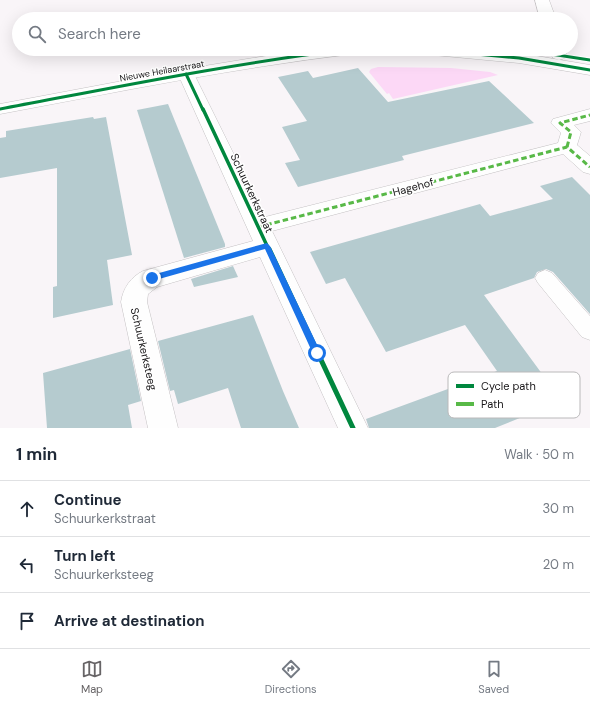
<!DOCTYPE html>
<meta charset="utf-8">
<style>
body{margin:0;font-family:"DM Sans",sans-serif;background:#f6f6f7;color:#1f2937}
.stop{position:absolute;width:12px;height:12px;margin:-9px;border:3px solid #1a73e8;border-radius:50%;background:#fff}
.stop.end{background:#1a73e8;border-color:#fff;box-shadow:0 1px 4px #0008}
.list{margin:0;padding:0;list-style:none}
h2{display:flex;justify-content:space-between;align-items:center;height:52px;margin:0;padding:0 16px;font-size:17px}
h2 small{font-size:13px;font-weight:400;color:#747a83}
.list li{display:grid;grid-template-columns:26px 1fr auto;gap:12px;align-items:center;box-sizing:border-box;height:56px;padding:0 16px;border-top:1px solid #e0e1e3}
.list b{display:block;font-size:15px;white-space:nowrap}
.list p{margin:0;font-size:13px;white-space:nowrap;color:#747a83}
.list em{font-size:13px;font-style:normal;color:#747a83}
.icon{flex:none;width:22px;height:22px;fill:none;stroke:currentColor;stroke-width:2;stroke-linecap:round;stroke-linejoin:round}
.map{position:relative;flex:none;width:590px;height:428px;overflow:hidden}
.search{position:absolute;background:#fff;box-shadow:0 4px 16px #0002;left:12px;right:12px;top:12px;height:44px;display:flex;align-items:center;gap:10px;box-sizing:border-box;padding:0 14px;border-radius:22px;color:#747a83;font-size:15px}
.sheet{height:220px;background:#fff}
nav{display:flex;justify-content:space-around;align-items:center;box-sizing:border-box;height:56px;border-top:1px solid #e0e1e3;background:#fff;font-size:11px;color:#747a83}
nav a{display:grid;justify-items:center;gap:2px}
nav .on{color:#676466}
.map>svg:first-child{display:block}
</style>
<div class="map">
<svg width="590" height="428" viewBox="0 0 590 428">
<rect width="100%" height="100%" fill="#f9f5f8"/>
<path fill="#fcd8f6" d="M 378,67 L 451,68 L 490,72 L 498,75 L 393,99 L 389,93 L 387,94 L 369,72 L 371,69 Z"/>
<g fill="#b5cbcf">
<path d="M 358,68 L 388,102 L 489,81 L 534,123 L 402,156 L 404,160 L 298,187 L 285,163 L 300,160 L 282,127 L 307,121 L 278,77 L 308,71 L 313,78 Z"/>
<path d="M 168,104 L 225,244 L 225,247 L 184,258 L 137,110 Z"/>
<path d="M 93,117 L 94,119 L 106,117 L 132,255 L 107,260 L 113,305 L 53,318 L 53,287 L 57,286 L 57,168 L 0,178 L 0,138 L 6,137 L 6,131 Z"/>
<path d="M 572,177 L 590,195 L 590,314 L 553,272 L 546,269 L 537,272 L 534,278 L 484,295 L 562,401 L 495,428 L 369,428 L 366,419 L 497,371 L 465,325 L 386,352 L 345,278 L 326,284 L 310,252 L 480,204 L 490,216 L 553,199 L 540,186 Z"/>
<path d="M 233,266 L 238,277 L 194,287 L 191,279 Z"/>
<path d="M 253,315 L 283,391 L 299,428 L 241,428 L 228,388 L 178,404 L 174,390 L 170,391 L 158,341 Z"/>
<path d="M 130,349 L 141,401 L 128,405 L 132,428 L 47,428 L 43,373 Z"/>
</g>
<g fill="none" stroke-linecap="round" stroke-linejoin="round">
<g stroke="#c4c1c3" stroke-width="1">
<path id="service" d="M 545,270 L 552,273 L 590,316 L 590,340 L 582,337 L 538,283 L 535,278 L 538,273 Z"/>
</g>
<g stroke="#c4c1c3" stroke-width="1">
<g id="minor">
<path d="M 535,0 L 549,0 L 556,19 L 540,19 Z"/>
<path d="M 549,49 L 565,49 L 567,55 L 565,58 L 559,60 L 553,58 Z"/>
<path d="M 186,69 L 192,70 L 194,74 L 265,217 L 558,143 L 561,133 L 551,123 L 553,119 L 590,109 L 590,121 L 574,125 L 581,132 L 577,145 L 590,156 L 590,174 L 583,172 L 563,154 L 272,231 L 368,428 L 338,428 L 260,257 L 157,287 L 148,294 L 147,302 L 178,428 L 148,428 L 121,302 C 123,288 131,277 143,271 L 253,241 L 178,74 L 180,70 Z"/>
</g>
</g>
<g stroke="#c4c1c3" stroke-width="1">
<g id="tertiary">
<path d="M 309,49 L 360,49 L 358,52 L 352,54 C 234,68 117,92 0,114 L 0,104 L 186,69 Z"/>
<path d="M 415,49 L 475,49 L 519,53 L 590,65 L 590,75 L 519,63 L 423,54 L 417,52 Z"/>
</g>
</g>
<use href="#service" fill="#fefefe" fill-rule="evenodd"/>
<use href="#minor" fill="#fefefe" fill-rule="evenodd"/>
<use href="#tertiary" fill="#fefefe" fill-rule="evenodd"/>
<g stroke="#58b947" stroke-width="3" stroke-dasharray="5.5 3" stroke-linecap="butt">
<path d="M 567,147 L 571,132 L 560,123 L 590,115"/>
<path d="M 258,227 L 567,147 L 590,167"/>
</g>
<g stroke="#fff" stroke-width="5">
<g id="cycleway-far2">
<path d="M 423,49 L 519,58 L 590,70"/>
<path d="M 518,49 L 590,60"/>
<path d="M 186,74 L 203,110"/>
<path d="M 0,109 C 117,87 234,63 352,49"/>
</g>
</g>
<g stroke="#fff" stroke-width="6">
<path id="cycleway-far1" d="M 203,109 L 269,250"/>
</g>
<g stroke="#fff" stroke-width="8">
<path id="cycleway" d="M 269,249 L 353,428"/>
</g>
<use href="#cycleway-far2" stroke="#00873e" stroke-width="3"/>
<use href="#cycleway-far1" stroke="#00873e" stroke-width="3.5"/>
<use href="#cycleway" stroke="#00873e" stroke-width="5"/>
</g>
<path fill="#1a73e8" d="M 267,243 L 270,246 L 321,353 L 320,356 L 314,356 L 265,249 L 152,281 L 148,278 L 152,275 Z"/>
<g text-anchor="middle" stroke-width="3" stroke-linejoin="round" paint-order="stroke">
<g font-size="9" fill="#181618" stroke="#fff">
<text transform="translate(162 71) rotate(-10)" y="3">Nieuwe Heilaarstraat</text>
</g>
<g font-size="11" fill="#181618" stroke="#fff">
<text transform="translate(413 187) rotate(-15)" y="4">Hagehof</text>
<text transform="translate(252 193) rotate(65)" y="4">Schuurkerkstraat</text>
<text transform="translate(144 349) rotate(77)" y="4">Schuurkerksteeg</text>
</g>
</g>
<rect x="448" y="372" width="132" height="46" rx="6" fill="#fff" stroke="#bab9ba" stroke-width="1"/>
<rect x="456" y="384" width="18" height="4" fill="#00873e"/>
<rect x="456" y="402" width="18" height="4" fill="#58b947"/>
<g font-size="11" fill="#181618">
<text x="481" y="390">Cycle path</text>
<text x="481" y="408">Path</text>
</g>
</svg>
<div class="stop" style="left:317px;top:353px"></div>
<div class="stop end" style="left:152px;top:278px"></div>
<div class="search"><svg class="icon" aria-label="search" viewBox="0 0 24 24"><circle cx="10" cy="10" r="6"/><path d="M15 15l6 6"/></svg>Search here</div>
</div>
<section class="sheet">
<h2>1 min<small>Walk · 50 m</small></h2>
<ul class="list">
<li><svg class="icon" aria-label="ahead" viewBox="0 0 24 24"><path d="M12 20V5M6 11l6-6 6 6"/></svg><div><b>Continue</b><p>Schuurkerkstraat</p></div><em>30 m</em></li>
<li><svg class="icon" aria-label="left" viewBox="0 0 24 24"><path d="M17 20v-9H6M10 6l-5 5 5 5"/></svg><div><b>Turn left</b><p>Schuurkerksteeg</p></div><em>20 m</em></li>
<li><svg class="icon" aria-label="arrive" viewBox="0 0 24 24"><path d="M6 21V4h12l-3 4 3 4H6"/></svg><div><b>Arrive at destination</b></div></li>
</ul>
</section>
<nav>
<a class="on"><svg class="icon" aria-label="map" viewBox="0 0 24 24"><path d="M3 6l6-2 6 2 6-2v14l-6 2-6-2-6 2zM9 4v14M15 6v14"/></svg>Map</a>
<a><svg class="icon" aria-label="directions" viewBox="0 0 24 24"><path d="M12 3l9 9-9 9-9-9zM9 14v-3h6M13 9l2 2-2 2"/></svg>Directions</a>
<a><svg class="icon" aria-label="saved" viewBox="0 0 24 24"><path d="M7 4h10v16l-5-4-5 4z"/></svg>Saved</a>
</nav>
